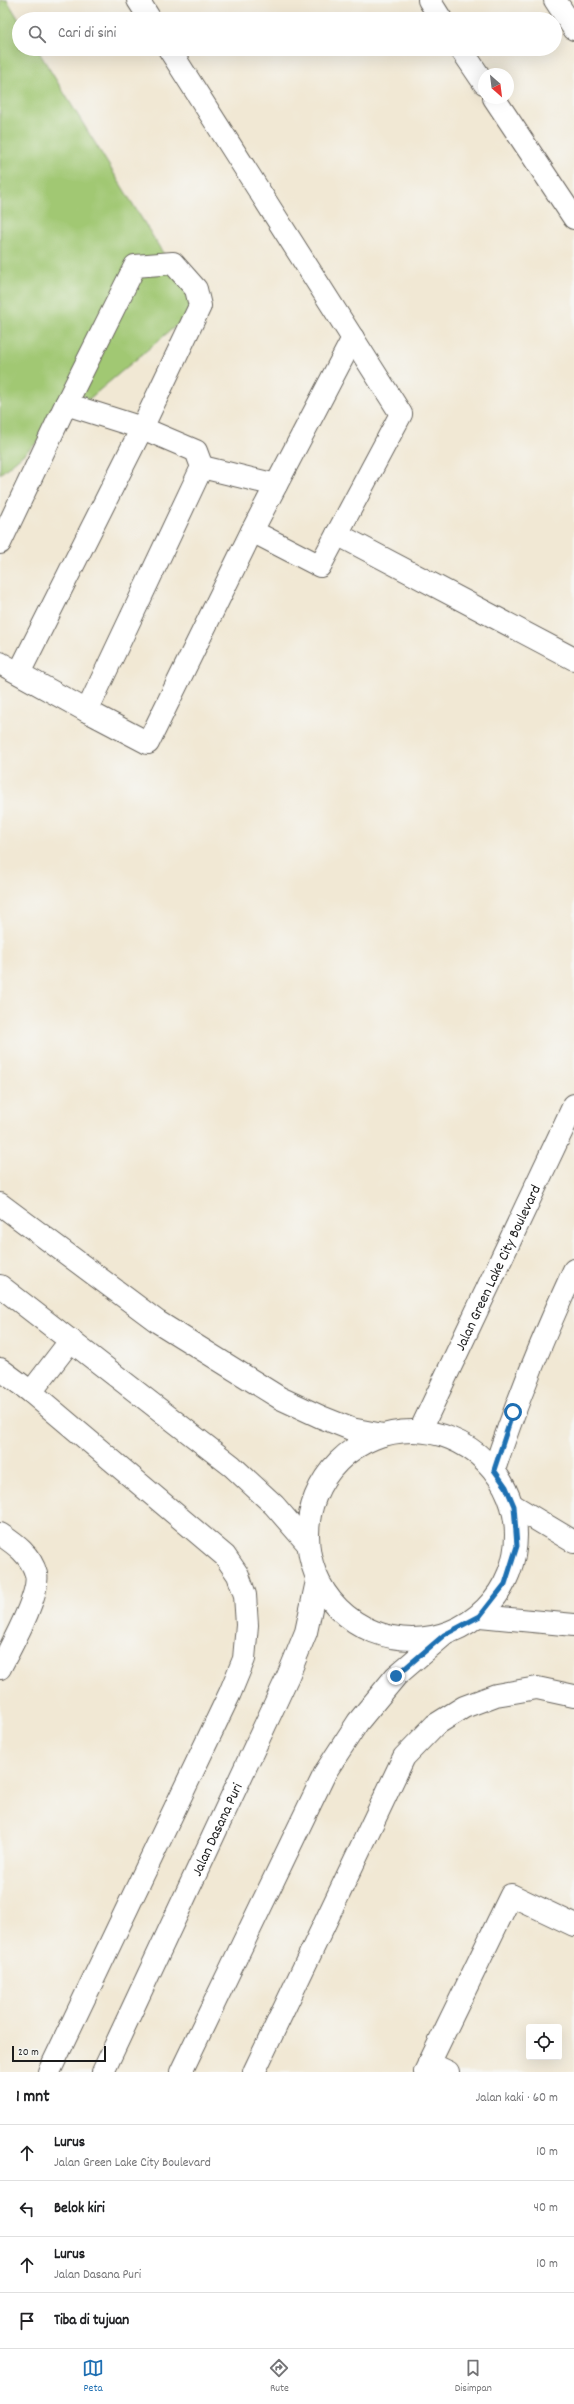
<!DOCTYPE html>
<html lang="id">
<meta charset="utf-8">
<style>
body{margin:0;font-family:Dekko,sans-serif;background:#f6f6f6;color:#202124}
.controls{position:absolute;right:12px;bottom:12px;display:grid;overflow:hidden;border-radius:4px;box-shadow:0 4px 16px #0002}
.controls button{width:36px;height:36px;display:grid;place-items:center;padding:0;border:0;border-bottom:1px solid #e0e0e0;background:#fff;color:#202124;font:20px sans-serif}
.compass{position:absolute;left:478px;top:68px;width:36px;height:36px;border-radius:50%;background:#fff;box-shadow:0 4px 16px #0002;rotate:152deg}
.scale{position:absolute;left:12px;bottom:10px;width:94px;box-sizing:border-box;padding-left:4px;border:2px solid #1c1c1c;border-top:0;font-size:11px;line-height:14px;white-space:nowrap;color:#1c1c1c;-webkit-text-stroke:3px #f6f6f2;paint-order:stroke}
.stop{position:absolute;width:12px;height:12px;margin:-9px;border:3px solid #1f6fb2;border-radius:50%;background:#fff}
.stop.end{background:#1f6fb2;border-color:#fff;box-shadow:0 1px 4px #0008}
.list{margin:0;padding:0;list-style:none}
h2{display:flex;justify-content:space-between;align-items:center;height:52px;margin:0;padding:0 16px;font-size:17px}
h2 small{font-size:13px;font-weight:400;color:#757577}
.list li{display:grid;grid-template-columns:26px 1fr auto;gap:12px;align-items:center;box-sizing:border-box;height:56px;padding:0 16px;border-top:1px solid #e0e0e0}
.list b{display:block;font-size:15px;white-space:nowrap}
.list p{margin:0;font-size:13px;white-space:nowrap;color:#757577}
.list em{font-size:13px;font-style:normal;color:#757577}
.icon{flex:none;width:22px;height:22px;fill:none;stroke:currentColor;stroke-width:2;stroke-linecap:round;stroke-linejoin:round}
.map{position:relative;flex:none;width:574px;height:2072px;overflow:hidden}
.search{position:absolute;background:#fff;box-shadow:0 4px 16px #0002;left:12px;right:12px;top:12px;height:44px;display:flex;align-items:center;gap:10px;box-sizing:border-box;padding:0 14px;border-radius:22px;color:#757577;font-size:15px}
.sheet{height:276px;background:#fff}
nav{display:flex;justify-content:space-around;align-items:center;box-sizing:border-box;height:56px;border-top:1px solid #e0e0e0;background:#fff;font-size:11px;color:#757577}
nav a{display:grid;justify-items:center;gap:2px}
nav .on{color:#1f6fb2}
.map>svg:first-child{display:block}
</style>
<div class="map">
<svg width="574" height="2072" viewBox="0 0 574 2072">
<rect width="100%" height="100%" fill="#f6f6f2"/>
<filter id="ink" filterUnits="userSpaceOnUse"><feTurbulence type="fractalNoise" baseFrequency=".025" numOctaves="2"/><feDisplacementMap in="SourceGraphic" scale="8" xChannelSelector="R" yChannelSelector="G"/><feConvolveMatrix kernelMatrix="1 2 1 2 8 2 1 2 1" color-interpolation-filters="sRGB"/></filter>
<filter id="wash" filterUnits="userSpaceOnUse"><feTurbulence type="fractalNoise" baseFrequency=".012" numOctaves="4" result="noise"/><feDisplacementMap in="SourceGraphic" scale="16" xChannelSelector="R" yChannelSelector="G"/><feGaussianBlur stdDeviation="0.9" result="paint"/><feColorMatrix in="noise" values="0 0 0 0 0 0 0 0 0 0 0 0 0 0 0 0 0 1.4 0 .05"/><feComposite in="paint" operator="in"/></filter>
<g filter="url(#wash)">
<rect width="100%" height="100%" fill="#f1e8d4"/>
<path fill="#a1c873" stroke="#5e7248" d="M 0,0 L 7,0 L 19,20 L 19,49 L 37,49 L 197,308 L 0,474 Z"/>
</g>
<g filter="url(#ink)">
<g fill="none" stroke-linecap="round" stroke-linejoin="round">
<g stroke="#67635c" stroke-width="24">
<g id="minor">
<path d="M 138,0 L 150,19"/>
<path d="M 429,0 L 441,19"/>
<path d="M 555,0 L 574,29"/>
<path d="M 169,49 L 401,414 L 320,566 L 252,531"/>
<path d="M 461,49 L 484,83"/>
<path d="M 494,98 L 574,218"/>
<path d="M 202,467 L 276,485"/>
<path d="M 337,534 L 574,659"/>
<path d="M 0,543 L 66,404 L 135,266 L 173,263 L 196,289 L 200,306 L 142,428 L 196,451 L 202,467 L 87,711 L 148,743 L 252,531 L 353,338"/>
<path d="M 0,663 L 87,711"/>
<path d="M 19,673 L 142,428 L 66,404"/>
<path d="M 0,1369 L 31,1392 L 225,1556 L 238,1575 L 245,1595 L 247,1625 L 244,1659 L 230,1693 L 49,2072"/>
<path d="M 31,1392 L 71,1340"/>
<path id="s1" d="M 420,1431 L 574,1105"/>
<path d="M 494,1470 C 517,1400 543,1337 574,1270"/>
<path d="M 514,1506 L 574,1542"/>
<path d="M 0,1534 C 15,1544 31,1555 36,1574 C 41,1594 10,1648 0,1668"/>
<path d="M 480,1616 L 574,1625"/>
<path d="M 429,2063 L 448,2072"/>
<path d="M 254,2072 L 404,1757 L 435,1725 L 464,1707 L 496,1695 L 537,1688 L 574,1696"/>
<path d="M 425,2072 L 511,1895 L 574,1925"/>
</g>
</g>
<g stroke="#67635c" stroke-width="24">
<g id="major">
<path d="M 0,1204 L 158,1322 L 280,1398 L 321,1417 L 351,1429 L 383,1435"/>
<path d="M 0,1286 L 232,1466 L 274,1505 L 307,1543"/>
<circle cx="412" cy="1535" r="104"/>
<path id="s2" d="M 103,2072 L 288,1676 L 306,1632 L 317,1581"/>
<path d="M 181,2072 L 326,1771 L 358,1722 L 396,1676 L 444,1635"/>
</g>
</g>
<use href="#minor" stroke="#fff" stroke-width="22"/>
<use href="#major" stroke="#fff" stroke-width="22"/>
</g>
</g>
<g fill="none" stroke-linecap="round" stroke-linejoin="round" filter="url(#ink)">
<path stroke="#1f6fb2" stroke-width="5" d="M 396,1676 L 444,1635 L 480,1616 L 505,1584 L 517,1546 L 514,1506 L 506,1487 L 494,1470 L 513,1412"/>
</g>
<g text-anchor="middle" stroke-width="3" stroke-linejoin="round" paint-order="stroke">
<g font-size="15" fill="#1c1c1c" stroke="#f6f6f2">
<text dy="5" stroke="none"><textPath href="#s1" startOffset="181">Jalan Green Lake City Boulevard</textPath></text>
<text dy="5" stroke="none"><textPath href="#s2" startOffset="268">Jalan Dasana Puri</textPath></text>
</g>
</g>
</svg>
<div class="controls">
<button><svg class="icon" aria-label="locate" viewBox="0 0 24 24"><circle cx="12" cy="12" r="6"/><path d="M12 2v4M12 18v4M2 12h4M18 12h4"/></svg></button>
</div>
<svg class="compass" viewBox="-18 -18 36 36"><path d="M0-13l5 13h-10z" fill="#e53935"/><path d="M0 13l5-13h-10z" fill="#757577"/></svg>
<div class="scale">20 m</div>
<div class="stop" style="left:513px;top:1412px"></div>
<div class="stop end" style="left:396px;top:1676px"></div>
<div class="search"><svg class="icon" aria-label="search" viewBox="0 0 24 24"><circle cx="10" cy="10" r="6"/><path d="M15 15l6 6"/></svg>Cari di sini</div>
</div>
<section class="sheet">
<h2>1 mnt<small>Jalan kaki · 60 m</small></h2>
<ul class="list">
<li><svg class="icon" aria-label="ahead" viewBox="0 0 24 24"><path d="M12 20V5M6 11l6-6 6 6"/></svg><div><b>Lurus</b><p>Jalan Green Lake City Boulevard</p></div><em>10 m</em></li>
<li><svg class="icon" aria-label="left" viewBox="0 0 24 24"><path d="M17 20v-9H6M10 6l-5 5 5 5"/></svg><div><b>Belok kiri</b></div><em>40 m</em></li>
<li><svg class="icon" aria-label="ahead" viewBox="0 0 24 24"><path d="M12 20V5M6 11l6-6 6 6"/></svg><div><b>Lurus</b><p>Jalan Dasana Puri</p></div><em>10 m</em></li>
<li><svg class="icon" aria-label="arrive" viewBox="0 0 24 24"><path d="M6 21V4h12l-3 4 3 4H6"/></svg><div><b>Tiba di tujuan</b></div></li>
</ul>
</section>
<nav>
<a class="on"><svg class="icon" aria-label="map" viewBox="0 0 24 24"><path d="M3 6l6-2 6 2 6-2v14l-6 2-6-2-6 2zM9 4v14M15 6v14"/></svg>Peta</a>
<a><svg class="icon" aria-label="directions" viewBox="0 0 24 24"><path d="M12 3l9 9-9 9-9-9zM9 14v-3h6M13 9l2 2-2 2"/></svg>Rute</a>
<a><svg class="icon" aria-label="saved" viewBox="0 0 24 24"><path d="M7 4h10v16l-5-4-5 4z"/></svg>Disimpan</a>
</nav>
